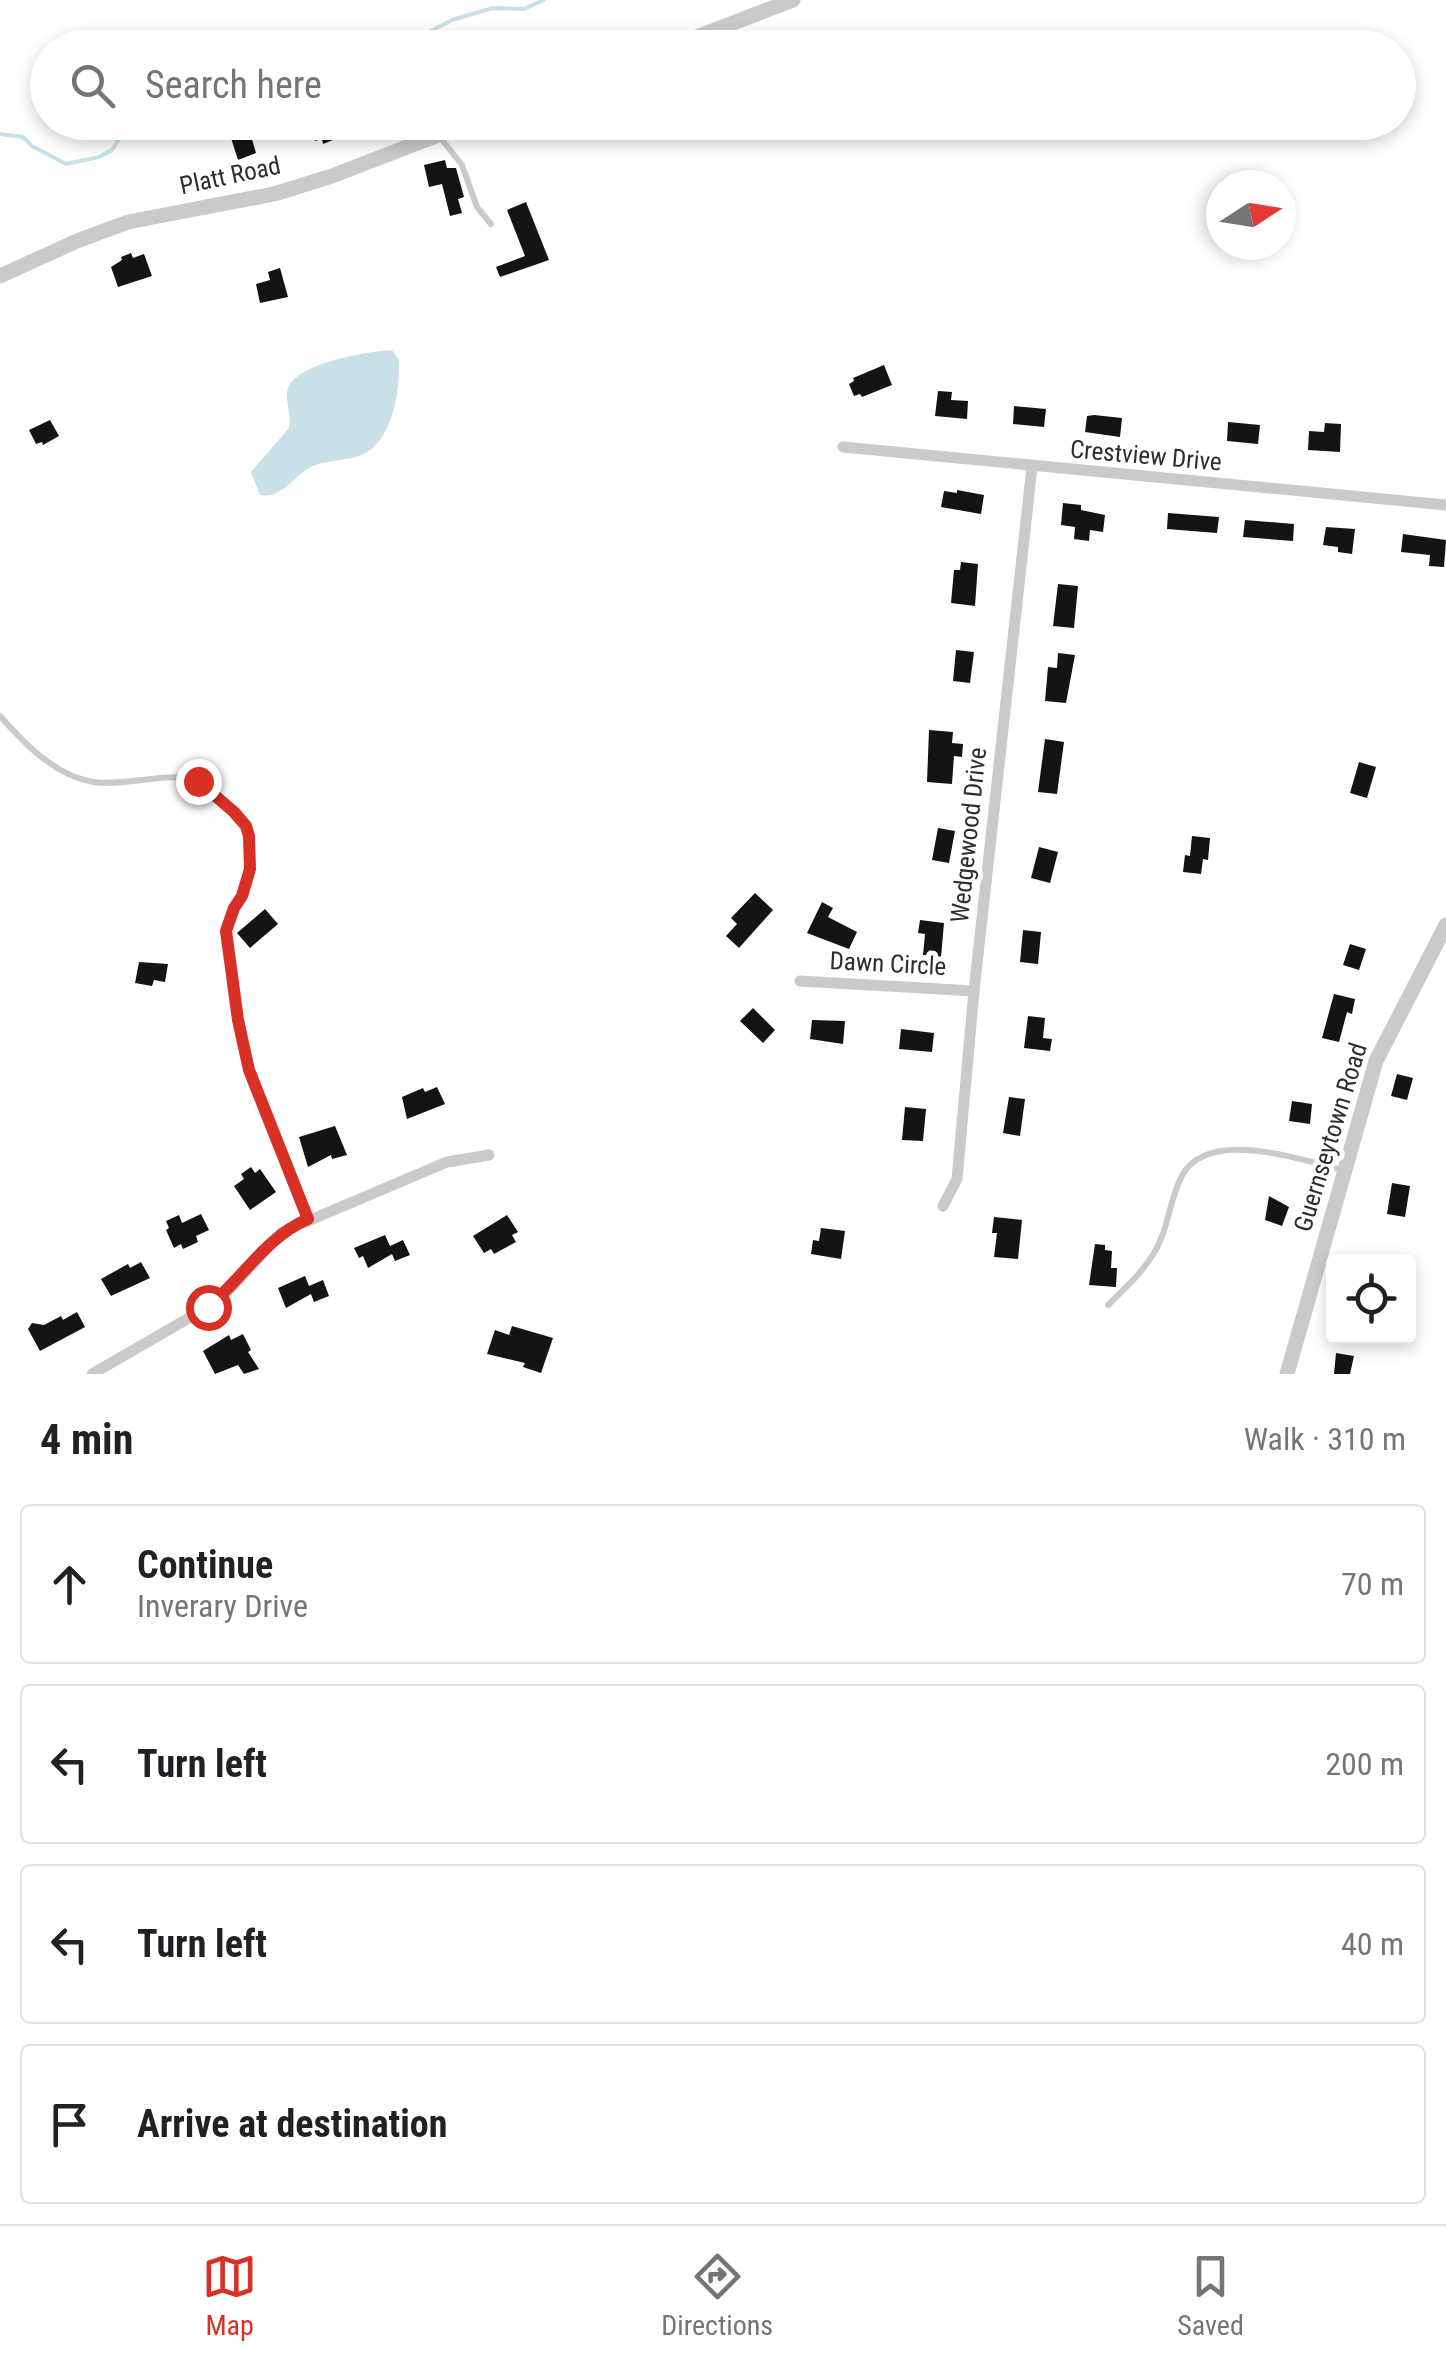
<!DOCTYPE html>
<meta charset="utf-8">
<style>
body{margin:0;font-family:"Roboto Condensed",sans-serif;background:#f6f6f6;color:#202124}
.controls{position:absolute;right:30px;bottom:30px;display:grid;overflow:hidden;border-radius:10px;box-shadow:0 5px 15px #0003}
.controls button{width:90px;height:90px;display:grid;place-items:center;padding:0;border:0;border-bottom:2px solid #e0e0e0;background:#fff;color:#202124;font:50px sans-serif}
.compass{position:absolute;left:1206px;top:170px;width:90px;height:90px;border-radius:50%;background:#fff;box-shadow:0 5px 15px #0003;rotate:78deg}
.stop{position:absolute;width:30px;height:30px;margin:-22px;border:8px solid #d93025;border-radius:50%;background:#fff}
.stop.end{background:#d93025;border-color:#fff;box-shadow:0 2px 10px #0008}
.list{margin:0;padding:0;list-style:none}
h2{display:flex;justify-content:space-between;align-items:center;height:130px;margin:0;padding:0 40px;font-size:42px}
h2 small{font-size:32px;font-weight:400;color:#757577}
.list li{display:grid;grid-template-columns:65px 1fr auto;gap:30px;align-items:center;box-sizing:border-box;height:160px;margin:0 20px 20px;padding:0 20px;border:2px solid #e0e0e0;border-radius:10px}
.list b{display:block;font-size:38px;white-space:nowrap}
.list p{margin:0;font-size:32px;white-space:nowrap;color:#757577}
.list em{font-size:32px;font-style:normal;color:#757577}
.icon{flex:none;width:55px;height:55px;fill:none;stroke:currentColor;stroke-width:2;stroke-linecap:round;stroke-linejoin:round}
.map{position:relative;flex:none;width:1446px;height:1374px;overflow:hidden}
.search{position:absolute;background:#fff;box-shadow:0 5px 15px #0003;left:30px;right:30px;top:30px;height:110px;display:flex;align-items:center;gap:25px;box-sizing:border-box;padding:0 35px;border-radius:55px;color:#757577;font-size:38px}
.sheet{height:850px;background:#fff}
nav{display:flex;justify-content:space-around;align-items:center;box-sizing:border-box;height:140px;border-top:2px solid #e0e0e0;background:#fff;font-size:28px;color:#757577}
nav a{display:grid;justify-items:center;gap:5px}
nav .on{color:#d93025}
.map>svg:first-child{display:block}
</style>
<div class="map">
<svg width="1446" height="1374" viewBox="0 0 1446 1374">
<rect width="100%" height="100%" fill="#fff"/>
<path fill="#c9e0e8" d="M 392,350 L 399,360 C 400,390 393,444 359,456 C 345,461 327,460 313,466 C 294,474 284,499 260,495 L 251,472 L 289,428 C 292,415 284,400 288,388 C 297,363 369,351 392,350 Z"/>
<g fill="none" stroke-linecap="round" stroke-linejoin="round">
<g stroke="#c9e0e8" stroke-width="4">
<path d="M 352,48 L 369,39 L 387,43 L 408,43 L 452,20 L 493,8 L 524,9 L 544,0"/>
<path d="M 0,134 L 23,137 L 32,146 L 66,164 L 99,157 L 112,150 L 130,122"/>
</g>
</g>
<g fill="#141414">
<path d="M 309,122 L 333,122 L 337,133 L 332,135 L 333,140 L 323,144 L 322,139 L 315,141 Z"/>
<path d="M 250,132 L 256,153 L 238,160 L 231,138 Z"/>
<path d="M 445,160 L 447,168 L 456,168 L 464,197 L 458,199 L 462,213 L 450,216 L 442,184 L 429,187 L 424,165 Z"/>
<path d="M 526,202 L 549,260 L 500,277 L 496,267 L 525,256 L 507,210 Z"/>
<path d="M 131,253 L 133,258 L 144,254 L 152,276 L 118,287 L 111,267 L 122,260 L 121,257 Z"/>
<path d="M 280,268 L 288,297 L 260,303 L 256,284 L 270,280 L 268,272 Z"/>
<path d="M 884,365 L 892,385 L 862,397 L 860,394 L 854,396 L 849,384 L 854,381 L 853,378 Z"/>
<path d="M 938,391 L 952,392 L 951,400 L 968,401 L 967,419 L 935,416 Z"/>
<path d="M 1014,406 L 1046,409 L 1044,427 L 1013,424 Z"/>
<path d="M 1094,415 L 1122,418 L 1120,437 L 1085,432 L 1087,416 Z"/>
<path d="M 50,420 L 59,436 L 43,445 L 42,442 L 36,444 L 29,430 Z"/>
<path d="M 1228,422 L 1260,425 L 1258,444 L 1227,441 Z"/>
<path d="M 1325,423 L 1341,424 L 1340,452 L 1308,450 L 1309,431 L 1324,432 Z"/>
<path d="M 957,490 L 984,495 L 981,514 L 941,507 L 944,491 L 957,493 Z"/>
<path d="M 1063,503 L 1081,505 L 1081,510 L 1105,515 L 1103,532 L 1090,530 L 1089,541 L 1074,539 L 1075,527 L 1061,525 Z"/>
<path d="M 1168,513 L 1219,517 L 1217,533 L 1167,529 Z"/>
<path d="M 1245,520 L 1294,524 L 1293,541 L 1243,537 Z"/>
<path d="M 1326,527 L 1355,529 L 1352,554 L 1338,552 L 1338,547 L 1323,545 Z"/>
<path d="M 1403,534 L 1446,540 L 1444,567 L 1429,566 L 1430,555 L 1401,552 Z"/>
<path d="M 961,562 L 978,564 L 975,606 L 951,603 L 954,570 L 960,570 Z"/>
<path d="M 1058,584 L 1078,586 L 1074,628 L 1053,626 Z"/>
<path d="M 956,650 L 974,652 L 970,683 L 953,681 Z"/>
<path d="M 1058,653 L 1075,655 L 1066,703 L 1045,701 L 1048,667 L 1057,668 Z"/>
<path d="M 929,730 L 953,732 L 952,743 L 963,744 L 962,757 L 954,756 L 952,784 L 927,782 Z"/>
<path d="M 1045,739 L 1064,742 L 1057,794 L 1038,792 Z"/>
<path d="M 1359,762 L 1376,767 L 1367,798 L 1350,793 Z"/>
<path d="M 938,828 L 955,831 L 949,863 L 932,860 Z"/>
<path d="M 1192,836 L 1210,838 L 1208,860 L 1203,859 L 1201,874 L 1183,872 L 1185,855 L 1190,856 Z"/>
<path d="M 1039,847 L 1058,852 L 1050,883 L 1031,878 Z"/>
<path d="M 755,893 L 773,910 L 739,948 L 726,936 L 737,924 L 731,918 Z"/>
<path d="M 822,902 L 833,908 L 828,917 L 857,932 L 849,949 L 807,933 Z"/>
<path d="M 265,909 L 278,924 L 250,948 L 237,933 Z"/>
<path d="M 920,920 L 944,923 L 941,957 L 923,955 L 925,934 L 918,933 Z"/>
<path d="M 1023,930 L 1041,932 L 1038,964 L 1020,962 Z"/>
<path d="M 1350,944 L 1366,949 L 1359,970 L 1343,965 Z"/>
<path d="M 139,962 L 168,964 L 165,982 L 154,980 L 152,986 L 135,983 Z"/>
<path d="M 1334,994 L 1355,999 L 1352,1014 L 1347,1012 L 1339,1042 L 1322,1038 Z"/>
<path d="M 753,1008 L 775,1030 L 763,1043 L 740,1021 Z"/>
<path d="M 1028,1016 L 1045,1018 L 1043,1038 L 1052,1039 L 1050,1051 L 1024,1048 Z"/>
<path d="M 812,1020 L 845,1021 L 843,1044 L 810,1039 Z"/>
<path d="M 901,1029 L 934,1033 L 932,1052 L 899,1049 Z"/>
<path d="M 1397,1074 L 1413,1078 L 1407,1100 L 1391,1096 Z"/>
<path d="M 437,1087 L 445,1104 L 407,1119 L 402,1097 L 423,1088 L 425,1092 Z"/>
<path d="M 1009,1097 L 1025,1099 L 1020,1136 L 1003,1133 Z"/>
<path d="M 1292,1101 L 1312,1104 L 1310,1124 L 1289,1121 Z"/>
<path d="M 905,1107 L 926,1109 L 923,1141 L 902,1140 Z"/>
<path d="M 335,1126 L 347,1155 L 332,1159 L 331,1155 L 308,1167 L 299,1137 Z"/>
<path d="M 251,1167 L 255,1173 L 260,1169 L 276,1192 L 250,1210 L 234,1186 L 244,1179 L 241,1174 Z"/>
<path d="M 1392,1183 L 1410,1186 L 1405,1217 L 1387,1214 Z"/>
<path d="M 1269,1196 L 1289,1207 L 1282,1226 L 1265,1220 Z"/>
<path d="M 201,1214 L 209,1230 L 196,1236 L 198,1242 L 183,1249 L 181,1244 L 174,1248 L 166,1230 L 169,1228 L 166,1221 L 179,1215 L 182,1223 Z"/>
<path d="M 507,1215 L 518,1232 L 512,1235 L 516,1242 L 494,1254 L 491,1249 L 484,1253 L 473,1236 Z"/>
<path d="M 994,1217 L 1022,1220 L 1018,1259 L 994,1257 L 997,1233 L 992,1233 Z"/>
<path d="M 821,1228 L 845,1231 L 841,1259 L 811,1254 L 813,1240 L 819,1241 Z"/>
<path d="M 385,1235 L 390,1246 L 403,1240 L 410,1255 L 395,1261 L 392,1254 L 368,1268 L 363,1256 L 359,1258 L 354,1248 Z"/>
<path d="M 1095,1244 L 1105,1245 L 1105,1250 L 1112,1251 L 1111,1268 L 1117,1268 L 1116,1287 L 1089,1285 Z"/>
<path d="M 141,1262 L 150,1278 L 111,1296 L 101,1279 L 128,1264 L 130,1268 Z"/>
<path d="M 305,1276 L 309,1286 L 323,1280 L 329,1296 L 314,1302 L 311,1294 L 286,1308 L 278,1288 Z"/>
<path d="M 77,1312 L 85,1327 L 40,1351 L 28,1329 L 32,1323 L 44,1325 L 61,1316 L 63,1320 Z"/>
<path d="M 512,1326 L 553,1338 L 541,1373 L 523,1367 L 525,1363 L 487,1354 L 495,1330 L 509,1335 Z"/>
<path d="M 243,1334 L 251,1350 L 248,1352 L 259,1369 L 244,1374 L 238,1365 L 215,1374 L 203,1351 L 229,1335 L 231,1340 Z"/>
<path d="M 1336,1353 L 1354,1356 L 1350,1374 L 1334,1374 Z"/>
</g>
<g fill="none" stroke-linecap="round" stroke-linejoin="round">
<g stroke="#cacaca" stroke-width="6">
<path d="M 439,136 L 462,165 L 477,207 L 491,224"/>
<path d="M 0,716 C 25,744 54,775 93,782 C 122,787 172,771 194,780 C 213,787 233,811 246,826 C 253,846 251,875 243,895 C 238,906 226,915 226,929 C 225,943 231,960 233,975 C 243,1066 271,1136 308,1219"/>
<path d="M 1108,1305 C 1124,1289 1142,1273 1154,1253 C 1169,1229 1169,1198 1183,1174 C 1210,1128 1302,1160 1343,1170"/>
</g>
<g stroke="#cacaca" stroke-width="11">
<path d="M 843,447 L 1446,505"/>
<path d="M 800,981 L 974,991"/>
<path d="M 943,1206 L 957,1179 L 974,991 L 1032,467"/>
<path d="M 92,1374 L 208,1307 L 231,1288 L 282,1232 L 447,1162 L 489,1155"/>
</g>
<g stroke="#cacaca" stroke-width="15">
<path d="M 668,48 L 793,0"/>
<path d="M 0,276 L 77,241 L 128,222 L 274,194 L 332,176 L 472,122"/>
<path d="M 1287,1374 L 1376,1061 L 1446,925"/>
</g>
</g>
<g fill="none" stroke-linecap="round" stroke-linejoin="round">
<path stroke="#d93025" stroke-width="12" d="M 198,781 L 234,812 L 246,826 L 249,836 L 250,869 L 242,896 L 234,908 L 226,931 L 238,1020 L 249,1070 L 308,1219 C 266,1237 242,1279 208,1307"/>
</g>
<g text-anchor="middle" stroke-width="10" stroke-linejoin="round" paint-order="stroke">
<g font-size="25" fill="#2d2d2d" stroke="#fff">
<text transform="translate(230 175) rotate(-12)" y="9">Platt Road</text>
<text transform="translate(1146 455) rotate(5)" y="9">Crestview Drive</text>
<text transform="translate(968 835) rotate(-84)" y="9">Wedgewood Drive</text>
<text transform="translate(888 963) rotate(3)" y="9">Dawn Circle</text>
<text transform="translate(1330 1137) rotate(-73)" y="9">Guernseytown Road</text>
</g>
</g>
</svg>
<div class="controls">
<button><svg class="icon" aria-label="locate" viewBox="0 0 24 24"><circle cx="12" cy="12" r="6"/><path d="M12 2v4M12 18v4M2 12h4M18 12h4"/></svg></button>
</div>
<svg class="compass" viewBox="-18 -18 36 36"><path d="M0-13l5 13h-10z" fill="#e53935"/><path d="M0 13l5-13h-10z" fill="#757577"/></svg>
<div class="stop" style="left:208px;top:1307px"></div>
<div class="stop end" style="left:198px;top:781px"></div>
<div class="search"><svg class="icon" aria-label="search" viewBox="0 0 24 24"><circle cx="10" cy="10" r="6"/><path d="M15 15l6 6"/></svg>Search here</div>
</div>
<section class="sheet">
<h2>4 min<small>Walk · 310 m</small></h2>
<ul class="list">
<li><svg class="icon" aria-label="ahead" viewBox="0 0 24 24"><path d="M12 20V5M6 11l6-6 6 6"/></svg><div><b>Continue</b><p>Inverary Drive</p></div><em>70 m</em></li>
<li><svg class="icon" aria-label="left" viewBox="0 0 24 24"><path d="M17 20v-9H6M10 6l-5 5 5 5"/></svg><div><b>Turn left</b></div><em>200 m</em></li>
<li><svg class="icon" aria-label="left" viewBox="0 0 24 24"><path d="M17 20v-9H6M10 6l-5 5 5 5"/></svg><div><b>Turn left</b></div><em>40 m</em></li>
<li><svg class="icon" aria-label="arrive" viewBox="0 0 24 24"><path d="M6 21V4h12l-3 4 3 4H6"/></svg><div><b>Arrive at destination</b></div></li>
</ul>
</section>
<nav>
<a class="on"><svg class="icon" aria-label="map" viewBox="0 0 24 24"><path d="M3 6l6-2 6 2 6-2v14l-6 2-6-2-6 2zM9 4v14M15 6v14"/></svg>Map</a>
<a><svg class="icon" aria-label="directions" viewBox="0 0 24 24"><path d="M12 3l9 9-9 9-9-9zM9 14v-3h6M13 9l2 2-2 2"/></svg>Directions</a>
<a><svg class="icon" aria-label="saved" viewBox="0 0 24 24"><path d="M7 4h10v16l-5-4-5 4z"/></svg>Saved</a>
</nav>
